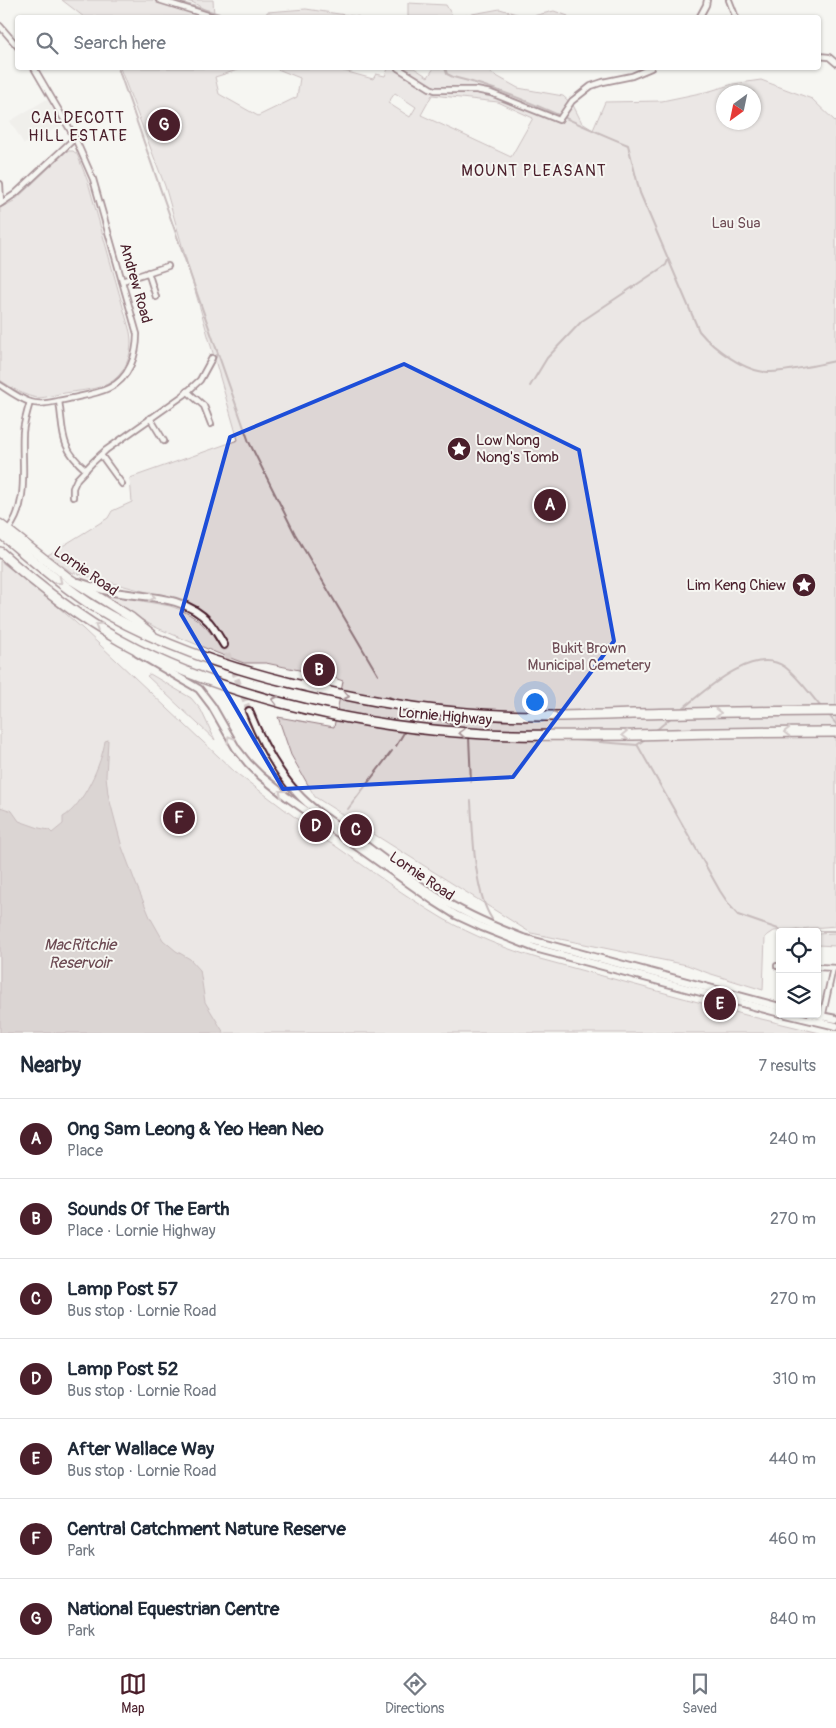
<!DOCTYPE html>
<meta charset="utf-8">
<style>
body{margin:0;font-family:Pangolin,sans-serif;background:#f6f6f7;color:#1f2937}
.controls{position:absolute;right:15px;bottom:15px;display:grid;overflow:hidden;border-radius:5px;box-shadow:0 1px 4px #0004}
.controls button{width:45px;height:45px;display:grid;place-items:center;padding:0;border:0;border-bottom:1px solid #e0e1e3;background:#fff;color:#1f2937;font:25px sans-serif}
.compass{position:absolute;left:716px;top:85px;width:45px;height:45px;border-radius:50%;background:#fff;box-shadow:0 1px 4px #0004;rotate:213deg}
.you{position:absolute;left:534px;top:701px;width:18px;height:18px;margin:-12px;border:4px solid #fff;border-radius:50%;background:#1a73e8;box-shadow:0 0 0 8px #1a73e833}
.badge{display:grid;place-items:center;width:32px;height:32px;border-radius:50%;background:#4a1f2b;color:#fff;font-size:16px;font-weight:700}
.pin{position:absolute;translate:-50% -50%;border:2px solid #fff;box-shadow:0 1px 5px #0006}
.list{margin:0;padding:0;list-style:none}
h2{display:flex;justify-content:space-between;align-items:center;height:65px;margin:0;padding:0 20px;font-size:21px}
h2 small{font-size:16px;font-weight:400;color:#747a83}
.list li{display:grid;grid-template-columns:32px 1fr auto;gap:15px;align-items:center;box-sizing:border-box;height:80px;padding:0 20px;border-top:1px solid #e0e1e3}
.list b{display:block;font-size:19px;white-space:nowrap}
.list p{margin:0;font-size:16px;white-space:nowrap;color:#747a83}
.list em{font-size:16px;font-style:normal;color:#747a83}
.icon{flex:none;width:28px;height:28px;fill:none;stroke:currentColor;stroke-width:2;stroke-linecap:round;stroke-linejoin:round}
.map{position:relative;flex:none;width:836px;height:1033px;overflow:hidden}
.search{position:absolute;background:#fff;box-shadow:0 1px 4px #0004;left:15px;right:15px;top:15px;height:55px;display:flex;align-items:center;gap:12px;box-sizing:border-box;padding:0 18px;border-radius:5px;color:#747a83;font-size:19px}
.sheet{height:625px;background:#fff}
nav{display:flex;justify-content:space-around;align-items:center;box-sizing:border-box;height:70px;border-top:1px solid #e0e1e3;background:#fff;font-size:14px;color:#747a83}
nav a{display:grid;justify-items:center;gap:2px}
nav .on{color:#4a1f2b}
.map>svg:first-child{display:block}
</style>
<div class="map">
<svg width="836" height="1033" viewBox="0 0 836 1033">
<rect width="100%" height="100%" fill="#f6f6f2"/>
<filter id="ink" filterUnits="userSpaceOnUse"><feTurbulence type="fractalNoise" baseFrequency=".02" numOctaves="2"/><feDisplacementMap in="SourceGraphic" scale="10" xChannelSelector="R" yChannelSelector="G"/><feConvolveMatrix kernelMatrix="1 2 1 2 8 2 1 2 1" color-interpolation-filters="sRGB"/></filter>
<g filter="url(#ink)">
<path fill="#e9e6e3" d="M 47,99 L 62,126 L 24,144 L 10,121 Z"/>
<g fill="#ddd6d5" stroke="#947a80" fill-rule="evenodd">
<path d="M 62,0 L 159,0 L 215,17 L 84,17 Z"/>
<path d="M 182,0 L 213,0 L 214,15 L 194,3 Z"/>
<path d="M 408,3 L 446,5 L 453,17 L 408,17 Z"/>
<path d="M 306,9 L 359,17 L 266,17 L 267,12 Z"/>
<path d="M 500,9 L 526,17 L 456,17 Z"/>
<path d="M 554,11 L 568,16 L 568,18 L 529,17 Z"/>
<path d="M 120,68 L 244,68 L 215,77 L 219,94 L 258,116 L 297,97 L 300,78 L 275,68 L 333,68 L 373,79 L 376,74 L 385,76 L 388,69 L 386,68 L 414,68 L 428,77 L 434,68 L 482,68 L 518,88 L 563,96 L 573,105 L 582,123 L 593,130 L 605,102 L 662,101 L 710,91 L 733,84 L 761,80 L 812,99 L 836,122 L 836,926 L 774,931 L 765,937 L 763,990 L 708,973 L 687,965 L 531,933 L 315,797 L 291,755 L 278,717 L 334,727 L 343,681 L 332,677 L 266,663 L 244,663 L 217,653 L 155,627 L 92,592 L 170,606 C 194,614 207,625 220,647 L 227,644 C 216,625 204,612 185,602 L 71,572 L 48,555 L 108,518 L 112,511 L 132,502 L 130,478 L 238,440 L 165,186 ZM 724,92 L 754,92 L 754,122 L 724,122 ZM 395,93 L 416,107 L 410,117 L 388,103 ZM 432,95 L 498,102 L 533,118 L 511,157 L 421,115 Z"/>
<path d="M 67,151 L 73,151 L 77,154 L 88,182 L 130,332 C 134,353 125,378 103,386 C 91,390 78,391 65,393 C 56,394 47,398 38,398 C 26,397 10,387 0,380 L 0,208 L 14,201 Z"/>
<path d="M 0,561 L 40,591 L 83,629 L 235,772 L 300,821 L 316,836 L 334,845 C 370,870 405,896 442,918 C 473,936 506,949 540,959 L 753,1017 L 820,1033 L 0,1033 Z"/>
<path d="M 150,674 L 191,698 L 201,710 L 215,740 L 147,676 Z"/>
<path d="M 836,933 L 836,946 L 817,945 L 817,934 Z"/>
</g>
<path fill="#bbadae" stroke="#8e747a" d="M 108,740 L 106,776 L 108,794 L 122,847 L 136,884 L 150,917 L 163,940 L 176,951 L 190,959 L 200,970 L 205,1002 L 224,1033 L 0,1033 L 0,807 L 12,811 L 19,821 L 39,828 L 49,830 L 52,833 L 63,824 L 63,817 C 83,806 102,763 105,741 Z"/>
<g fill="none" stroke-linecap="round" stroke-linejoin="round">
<g stroke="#8e747a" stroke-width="2">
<path d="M 172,0 L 233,18"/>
<path d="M 118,68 L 249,442 L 295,534 L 378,675"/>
<path d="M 445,68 L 447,74 L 453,77 C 516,92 568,121 628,145 L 640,193 L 699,331 C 713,348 747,374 771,372 C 792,371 815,365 836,361"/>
<path d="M 205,377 L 217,355"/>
<path d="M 530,386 L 547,358 L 582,321 L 666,265 L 668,260"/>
<path d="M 389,697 L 398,701"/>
<path d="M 682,709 C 705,690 754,645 785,667 C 799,678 810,694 821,707"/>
<path d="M 423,712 L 460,728"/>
<path d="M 828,714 L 836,724"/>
<path d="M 409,724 L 416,711"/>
<path d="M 655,731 L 672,717"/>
<path d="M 469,737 L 471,782"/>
<path d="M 575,740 L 637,745 L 645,739"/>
<path d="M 396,746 L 405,731"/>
<path d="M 638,746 L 720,891 L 730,906 L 738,915 L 784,931 L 836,931"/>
<path d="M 471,801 C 473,835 474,892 492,919"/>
<path d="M 348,809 L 392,751"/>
</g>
<path stroke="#d4cbca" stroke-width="6" stroke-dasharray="6 3" stroke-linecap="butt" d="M 224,645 L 249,711"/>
<g stroke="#4a1f2b" stroke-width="8">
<g id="street">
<path d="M 159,0 L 217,18"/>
<path d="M 729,0 L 736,18"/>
<path d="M 699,18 L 706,5 L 707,0"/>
<path d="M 0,26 L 18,47"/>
<path d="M 818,56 L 829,57 L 836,63"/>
<path d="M 398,68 L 430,88 L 435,90 L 476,90 L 491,93 L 559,120 L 572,101 L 591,86 L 603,82 L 632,76 L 651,68"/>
<path d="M 0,184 L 1,203"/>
<path d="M 0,204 L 15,194 L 75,138"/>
<path d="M 148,272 L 156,297"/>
<path d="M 122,281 L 168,266"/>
<path d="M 0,385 C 9,391 20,399 30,402 C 42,406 56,401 68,399 C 81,396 97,394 109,388 C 129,379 137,355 137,334 L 93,179 L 75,138 L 34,68"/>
<path d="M 187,391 L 204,406 L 211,424"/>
<path d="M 59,401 C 64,433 59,447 86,470"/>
<path d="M 150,418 L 164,441"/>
<path d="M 101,455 L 122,484"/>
<path d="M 73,497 L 73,488 L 77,479 L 93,462 L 106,450 L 184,395 L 200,380 L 212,358"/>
<path d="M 8,530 C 30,502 21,465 23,432 C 24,422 27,412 30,402"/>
<path d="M 777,966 L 780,966"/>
<path d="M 817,967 L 836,968"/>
<path d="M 822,1018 L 833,968"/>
</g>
</g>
<g stroke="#4a1f2b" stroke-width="10">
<g id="secondary">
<path d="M 79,582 C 88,585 98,589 108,591 C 143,598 183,594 209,622 C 215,629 219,637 224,645"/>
<path d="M 137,653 L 199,689 L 212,706 L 236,748 L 248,763 L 261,776 L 287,797 L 434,901 L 456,915 L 482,927 L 535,948 L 780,1013"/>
<path d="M 249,711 C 261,741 275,769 297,793 C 313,811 337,825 357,839 C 382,858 407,877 434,895 C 461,912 492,926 523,938 L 780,1007"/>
<path d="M 786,1014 L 836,1026"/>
<path d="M 811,1014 L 836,1019"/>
</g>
</g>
<g stroke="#4a1f2b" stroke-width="11">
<path id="primary" d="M 0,524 L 70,579 L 132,618 L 152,634"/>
</g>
<g stroke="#4a1f2b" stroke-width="12">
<g id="highway">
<path d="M 0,533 C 29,557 58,583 90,604 C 152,642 221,666 291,683 C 345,696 400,707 456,712 C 515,718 574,716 633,714 C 700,713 768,711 836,711"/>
<path d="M 0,552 C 37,585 78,617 121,641 C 217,694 347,724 456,732 C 515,737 574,735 633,735 C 700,733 768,732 836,732"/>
</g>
</g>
<use href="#street" stroke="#f6f6f2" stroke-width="4.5"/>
<use href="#secondary" stroke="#f6f6f2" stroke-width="6"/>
<use href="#primary" stroke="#f6f6f2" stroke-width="8"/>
<use href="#highway" stroke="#f6f6f2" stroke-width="9"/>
</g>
<defs><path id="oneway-chevron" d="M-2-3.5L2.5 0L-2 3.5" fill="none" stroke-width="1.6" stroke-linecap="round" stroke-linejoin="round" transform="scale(1.25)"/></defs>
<g stroke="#a99598">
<use href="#oneway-chevron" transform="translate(59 581) rotate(38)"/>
<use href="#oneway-chevron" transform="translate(152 597) rotate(8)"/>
<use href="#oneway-chevron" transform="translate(98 626) rotate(-148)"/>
<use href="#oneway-chevron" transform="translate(346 696) rotate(12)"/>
<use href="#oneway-chevron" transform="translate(275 700) rotate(-166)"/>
<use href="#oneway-chevron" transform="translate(718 713) rotate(-1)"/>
<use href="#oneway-chevron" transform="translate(556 716) rotate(1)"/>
<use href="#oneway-chevron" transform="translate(787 732) rotate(-180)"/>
<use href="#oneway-chevron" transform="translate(462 733) rotate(-177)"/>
<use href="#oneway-chevron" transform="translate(625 735) rotate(179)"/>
<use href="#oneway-chevron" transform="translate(230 739) rotate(-122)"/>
<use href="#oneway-chevron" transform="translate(282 793) rotate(-142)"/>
</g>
</g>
<path d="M0 0H836V1033H0ZM 404,364 L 579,450 L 614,641 L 513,777 L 283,789 L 181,614 L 230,437 Z" fill="#f6f6f2" fill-opacity=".55" fill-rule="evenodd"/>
<path fill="none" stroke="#1d4ed8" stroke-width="4" stroke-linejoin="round" d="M 404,364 L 579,450 L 614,641 L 513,777 L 283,789 L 181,614 L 230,437 Z"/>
<defs>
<g id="sight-disc" transform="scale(1.25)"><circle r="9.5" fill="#4a1f2b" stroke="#f6f6f2"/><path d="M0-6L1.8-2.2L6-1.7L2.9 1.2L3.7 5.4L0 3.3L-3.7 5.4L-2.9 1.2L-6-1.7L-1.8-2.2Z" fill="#fff"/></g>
</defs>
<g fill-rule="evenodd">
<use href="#sight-disc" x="459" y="449"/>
<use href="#sight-disc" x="804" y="585"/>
</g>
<g text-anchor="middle" stroke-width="4" stroke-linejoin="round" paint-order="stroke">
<g font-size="15" fill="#6f4d56" stroke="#f6f6f2">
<text x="736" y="228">Lau Sua</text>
<text x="589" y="653">Bukit Brown<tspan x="589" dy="17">Municipal Cemetery</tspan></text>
</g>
<g font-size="15" fill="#4a1f2b" stroke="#f6f6f2">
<text transform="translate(136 283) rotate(74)" y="5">Andrew Road</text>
<text transform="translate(86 571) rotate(35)" y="5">Lornie Road</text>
<text transform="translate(445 716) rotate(5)" y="5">Lornie Highway</text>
<text transform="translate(422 876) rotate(34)" y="5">Lornie Road</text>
</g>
<g font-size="15" fill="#4a1f2b" stroke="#f6f6f2" text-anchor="start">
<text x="476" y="445">Low Nong<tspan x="476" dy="17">Nong's Tomb</tspan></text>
<text x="786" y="590" text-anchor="end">Lim Keng Chiew</text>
</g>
<g font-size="16" letter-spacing="1" fill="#4a1f2b" stroke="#f6f6f2">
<text x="78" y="123">CALDECOTT<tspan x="78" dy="18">HILL ESTATE</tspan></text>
<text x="534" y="176">MOUNT PLEASANT</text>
</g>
<g font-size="16" font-style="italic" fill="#6c4a52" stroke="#f6f6f2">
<text x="80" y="950">MacRitchie<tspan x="80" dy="18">Reservoir</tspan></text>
</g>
</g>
</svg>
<div class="controls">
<button><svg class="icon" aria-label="locate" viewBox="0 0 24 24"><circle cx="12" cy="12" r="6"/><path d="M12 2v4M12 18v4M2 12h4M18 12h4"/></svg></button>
<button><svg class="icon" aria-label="layers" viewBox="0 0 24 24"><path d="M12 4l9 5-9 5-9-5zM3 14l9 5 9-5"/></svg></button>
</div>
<svg class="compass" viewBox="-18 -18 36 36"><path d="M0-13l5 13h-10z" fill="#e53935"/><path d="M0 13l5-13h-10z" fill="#747a83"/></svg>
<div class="you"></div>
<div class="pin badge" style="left:550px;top:505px">A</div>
<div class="pin badge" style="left:319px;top:670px">B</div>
<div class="pin badge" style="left:356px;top:830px">C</div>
<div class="pin badge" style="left:316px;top:826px">D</div>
<div class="pin badge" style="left:720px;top:1004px">E</div>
<div class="pin badge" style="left:179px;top:818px">F</div>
<div class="pin badge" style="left:164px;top:125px">G</div>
<div class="search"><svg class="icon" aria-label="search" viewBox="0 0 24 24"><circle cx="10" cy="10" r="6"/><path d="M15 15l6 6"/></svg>Search here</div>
</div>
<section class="sheet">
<h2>Nearby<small>7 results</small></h2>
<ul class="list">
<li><span class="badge">A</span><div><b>Ong Sam Leong &amp; Yeo Hean Neo</b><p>Place</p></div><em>240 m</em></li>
<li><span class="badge">B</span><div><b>Sounds Of The Earth</b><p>Place · Lornie Highway</p></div><em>270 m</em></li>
<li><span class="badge">C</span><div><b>Lamp Post 57</b><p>Bus stop · Lornie Road</p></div><em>270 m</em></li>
<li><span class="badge">D</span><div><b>Lamp Post 52</b><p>Bus stop · Lornie Road</p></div><em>310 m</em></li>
<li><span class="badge">E</span><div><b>After Wallace Way</b><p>Bus stop · Lornie Road</p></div><em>440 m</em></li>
<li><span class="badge">F</span><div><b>Central Catchment Nature Reserve</b><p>Park</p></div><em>460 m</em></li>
<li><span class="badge">G</span><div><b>National Equestrian Centre</b><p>Park</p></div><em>840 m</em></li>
</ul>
</section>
<nav>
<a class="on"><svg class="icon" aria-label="map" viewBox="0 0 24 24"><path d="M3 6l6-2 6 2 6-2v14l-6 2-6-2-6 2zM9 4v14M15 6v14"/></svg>Map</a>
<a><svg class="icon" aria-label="directions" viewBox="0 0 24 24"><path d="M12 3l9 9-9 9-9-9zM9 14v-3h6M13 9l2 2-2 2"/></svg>Directions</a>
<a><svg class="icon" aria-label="saved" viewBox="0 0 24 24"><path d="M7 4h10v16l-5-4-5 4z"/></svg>Saved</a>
</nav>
